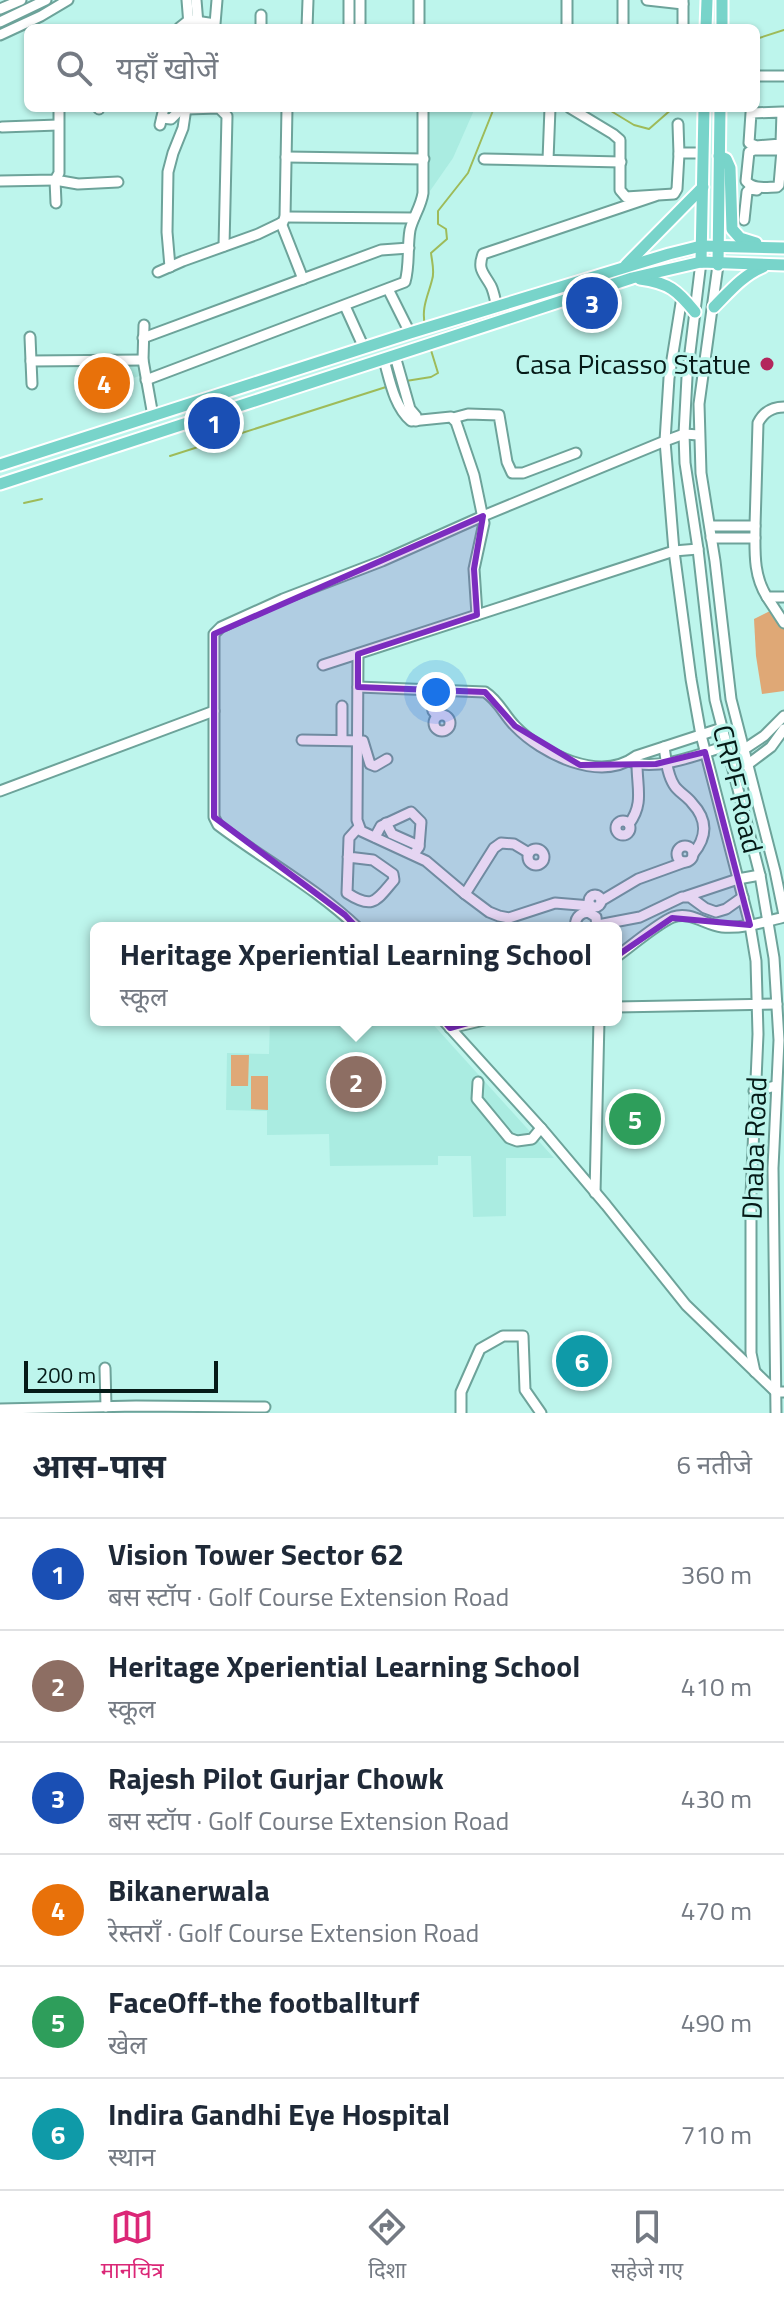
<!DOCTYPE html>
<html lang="hi">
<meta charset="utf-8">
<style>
body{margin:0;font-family:"Titillium Web","Noto Sans Devanagari",sans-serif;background:#f6f6f7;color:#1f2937}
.scale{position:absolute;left:24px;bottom:20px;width:194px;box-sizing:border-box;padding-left:8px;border:4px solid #051a17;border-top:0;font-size:22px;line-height:28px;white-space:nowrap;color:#051a17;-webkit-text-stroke:6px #bdf5ec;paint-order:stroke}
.you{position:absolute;left:436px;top:692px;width:28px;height:28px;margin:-20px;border:6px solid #fff;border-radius:50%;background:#1a73e8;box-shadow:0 0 0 12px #1a73e833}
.badge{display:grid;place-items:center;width:52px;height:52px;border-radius:50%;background:#db2777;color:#fff;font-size:26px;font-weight:700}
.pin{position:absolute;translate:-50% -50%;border:4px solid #fff;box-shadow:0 2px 8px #0006}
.popup{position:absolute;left:90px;top:922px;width:532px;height:104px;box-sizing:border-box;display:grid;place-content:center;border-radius:12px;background:#fff;filter:drop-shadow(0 2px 6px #0005);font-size:26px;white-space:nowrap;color:#747a83}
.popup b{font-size:30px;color:#1f2937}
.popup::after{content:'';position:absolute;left:50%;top:100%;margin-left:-16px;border:16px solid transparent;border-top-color:#fff}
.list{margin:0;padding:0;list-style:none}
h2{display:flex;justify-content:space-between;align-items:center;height:104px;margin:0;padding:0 32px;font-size:34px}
h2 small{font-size:26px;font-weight:400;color:#747a83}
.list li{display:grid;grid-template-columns:52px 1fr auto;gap:24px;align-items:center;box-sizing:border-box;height:112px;padding:0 32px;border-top:2px solid #e0e1e3}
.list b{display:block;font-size:30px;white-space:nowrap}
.list p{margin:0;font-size:26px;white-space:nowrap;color:#747a83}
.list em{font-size:26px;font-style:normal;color:#747a83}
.icon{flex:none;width:44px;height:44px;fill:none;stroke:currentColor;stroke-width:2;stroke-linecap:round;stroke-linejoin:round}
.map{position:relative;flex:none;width:784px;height:1413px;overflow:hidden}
.search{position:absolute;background:#fff;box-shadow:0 2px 6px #0004;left:24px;right:24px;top:24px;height:88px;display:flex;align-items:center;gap:20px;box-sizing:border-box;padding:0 28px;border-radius:12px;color:#747a83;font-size:30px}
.sheet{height:776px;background:#fff}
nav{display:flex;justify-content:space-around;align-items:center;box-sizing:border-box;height:112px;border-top:2px solid #e0e1e3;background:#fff;font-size:22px;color:#747a83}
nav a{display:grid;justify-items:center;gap:4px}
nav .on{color:#db2777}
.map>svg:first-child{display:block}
</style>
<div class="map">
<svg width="784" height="1413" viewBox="0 0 784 1413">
<rect width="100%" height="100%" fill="#bdf5ec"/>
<g fill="#aaece1">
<path d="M 429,108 L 475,108 L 453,158 L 430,191 Z"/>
<path d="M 137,365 L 139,376 L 103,389 L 88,389 L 87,366 Z"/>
<path d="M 270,1020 L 429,1020 L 554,1158 L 506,1158 L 506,1216 L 473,1217 L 471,1156 L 438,1156 L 438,1165 L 330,1166 L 329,1134 L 267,1135 L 267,1111 L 226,1110 L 227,1053 L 269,1054 Z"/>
</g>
<g fill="#dfa876">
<path d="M 772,610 L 784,626 L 784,691 L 762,694 L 756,656 L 754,619 Z"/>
<path d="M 231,1055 L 249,1055 L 248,1086 L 231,1086 Z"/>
<path d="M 251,1076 L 268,1076 L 268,1110 L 251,1109 Z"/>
</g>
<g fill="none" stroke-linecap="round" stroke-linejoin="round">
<g stroke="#9ebb59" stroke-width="2">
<path d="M 756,39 L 784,30"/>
<path d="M 606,108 L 634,125 L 649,129 L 673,108"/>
<path d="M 425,325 C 421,308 428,296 432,280 C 435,272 432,262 431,253 L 447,239 L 446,229 L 438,224 L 438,211 L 468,173 L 494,108"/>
<path d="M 406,381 L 431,377 L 438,373 L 430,347"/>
<path d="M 170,456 L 386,387"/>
<path d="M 24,503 L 42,499"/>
</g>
<g stroke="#6da39a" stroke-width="13">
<g id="minor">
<path d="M 187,0 L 189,25"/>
<path d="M 196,0 L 198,24"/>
<path d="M 360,0 L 360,28"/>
<path d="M 419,0 L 419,28"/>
<path d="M 647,0 L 683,4"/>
<path d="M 683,0 L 683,28"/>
<path d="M 0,9 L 21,0"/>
<path d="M 0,22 L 46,0"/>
<path d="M 179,28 L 189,20 L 215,24 L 217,0"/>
<path d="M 261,28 L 261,15"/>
<path d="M 307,28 L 308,0"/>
<path d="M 349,28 L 349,0"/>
<path d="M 567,28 L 567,0"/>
<path d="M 623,28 L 623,0"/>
<path d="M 0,35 L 41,16 L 68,0"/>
<path d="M 756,76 L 784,76"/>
<path d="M 98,108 L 99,109"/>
<path d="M 570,108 L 613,134 L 620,140 L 620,190 L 626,197 L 674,194 L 677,189 L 679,154 L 682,153 L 703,153"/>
<path d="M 186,109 L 219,108 L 227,116 L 224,246"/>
<path d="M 782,112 L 781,144 L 756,146 L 749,143 L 751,113 L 782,112 L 784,112"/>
<path d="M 162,118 L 171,119 L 177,113 L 178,108"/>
<path d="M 678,124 L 679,154"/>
<path d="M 160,125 L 164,108"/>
<path d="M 2,127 L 58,125"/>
<path d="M 782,150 L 779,185 L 777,187 C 767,187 753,190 746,181 L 749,152 L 754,150 L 784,150"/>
<path d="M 286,157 L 424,159"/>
<path d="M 484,159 L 621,162"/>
<path d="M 548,160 L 550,108"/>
<path d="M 0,181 L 55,180 L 59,173 L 59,108"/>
<path d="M 56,203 L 55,180 L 78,184 L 118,182"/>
<path d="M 285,217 L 414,218"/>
<path d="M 744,220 L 747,192 L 750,189 L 757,190"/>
<path d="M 281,223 L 303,279"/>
<path d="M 701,262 L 687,377 L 684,434 L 685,463 L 698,549 L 715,700 L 760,875 L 774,958 L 779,1040 L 773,1168 L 776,1413"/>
<path d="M 718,265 L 699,404 L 701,473 L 715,561 L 731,699 L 775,871 L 784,915"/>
<path d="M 170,267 L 167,232 L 168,172 L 173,153 L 183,128 L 186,108"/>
<path d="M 158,272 L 183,261 L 258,234 L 283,222 L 285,217 L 287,108"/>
<path d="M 388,289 L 410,333"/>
<path d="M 682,297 L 669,378 L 665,441 L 674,551 L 691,679 L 701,735 L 750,925 L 756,961 L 758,1034 L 751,1195 L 751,1353 L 755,1372"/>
<path d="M 345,306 L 364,348"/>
<path d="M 497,307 C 495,300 494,292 491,286 C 484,273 477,270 483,254 L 655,196"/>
<path d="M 144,325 L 143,360 L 153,416"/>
<path d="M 30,337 L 31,361 L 143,360"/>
<path d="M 143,338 L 381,250 L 409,248"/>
<path d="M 395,356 L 410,409 L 416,416 L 416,421"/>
<path d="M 384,360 C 390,381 394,406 411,421 L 451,417 L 456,422 L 474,475 L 484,523 L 474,569 L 477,615"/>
<path d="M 31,361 L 32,384"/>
<path d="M 146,380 L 405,282 C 410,265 407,247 410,230 C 413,217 421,207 423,193 L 423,108"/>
<path d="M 453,418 L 468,414 L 499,415 L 507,462 L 512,473 L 523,473 L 576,453"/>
<path d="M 710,526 L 755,526 L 758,423 C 763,413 772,407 784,407"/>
<path d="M 755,526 C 755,551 753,575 767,597 L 784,597"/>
<path d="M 711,538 L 755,538"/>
<path d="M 767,597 L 784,623"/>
<path d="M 358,654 L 357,820 L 361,831 L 426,861 L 465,894 L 489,912 L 499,916 L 509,918 L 555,903 L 591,906"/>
<path d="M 323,665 L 674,551 L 698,549"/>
<path d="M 358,687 L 485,692 C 499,701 504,715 515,726 C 542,754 600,783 636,756 L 722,728"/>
<path d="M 429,690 L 433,711 L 437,716"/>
<circle cx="442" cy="723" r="8"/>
<path d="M 302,740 L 363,741 L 370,764 L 375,766 L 387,759"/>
<path d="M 342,740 L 342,706"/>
<path d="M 664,747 C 666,759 667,774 674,785 C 678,792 687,796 692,803 C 708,820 707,837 693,854"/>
<path d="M 743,750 L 764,736 L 784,716"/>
<path d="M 629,761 C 656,772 700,754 726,746"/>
<path d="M 747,765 L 771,747 L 784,729"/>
<path d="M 0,791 L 214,711"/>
<circle cx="623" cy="828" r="7"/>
<path d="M 386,823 L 392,834 L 419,846"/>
<path d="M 629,824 C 644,804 637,788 637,764"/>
<path d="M 375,837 L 381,826 L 411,812 L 421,822 L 419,847 L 414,854"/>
<circle cx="685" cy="854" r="8"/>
<circle cx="536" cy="857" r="8"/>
<path d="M 348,857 L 373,860 L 393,874 L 394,880 C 376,901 373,910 347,893 L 349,838 L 358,828"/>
<path d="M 465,894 L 494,848 L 501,843 L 514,844 L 529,853"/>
<circle cx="595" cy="901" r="6"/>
<path d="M 687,896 L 738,879 L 760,875"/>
<path d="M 601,901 L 638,879 L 685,862"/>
<path d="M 598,925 L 640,917 L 682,897 L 690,897 L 705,908 L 716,912 L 726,909 L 743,897"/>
<path d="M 358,928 C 315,887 264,860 218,825 L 214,817 L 214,634 L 221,627 L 283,599 L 382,561 L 483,516 L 665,441 L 684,434 L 699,435"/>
<path d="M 576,928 C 574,919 579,913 588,912 L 596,917 L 597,928"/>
<path d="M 616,957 C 630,947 658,923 673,917 C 691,911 705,925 722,927 C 742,929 764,922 784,917"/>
<path d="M 616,1007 L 777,1004"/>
<path d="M 443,1020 L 541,1128 L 606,1205 L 686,1305 L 776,1392 L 784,1392"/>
<path d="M 450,1028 L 484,1020"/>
<path d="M 478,1082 L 477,1099 L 509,1138 L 517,1141 L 532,1139 L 541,1128"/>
<path d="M 754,1091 L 776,1086"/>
<path d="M 595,1193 L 599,1020"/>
<path d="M 105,1368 L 106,1407"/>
<path d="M 0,1409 L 136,1406 L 265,1407"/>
<path d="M 461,1413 L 461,1392 L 480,1349 L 503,1336 L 523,1336 L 525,1390 L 541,1413"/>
</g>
</g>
<g stroke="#fff" stroke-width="15">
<g id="major">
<path d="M 706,28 L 707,0"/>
<path d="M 722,28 L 722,0"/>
<path d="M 719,156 L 726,159 L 730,168 L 732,229 L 740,238 L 756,243"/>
<path d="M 701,262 L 704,108"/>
<path d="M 626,265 L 703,187"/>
<path d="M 718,265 L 720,108"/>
<path d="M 640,279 C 669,283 677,290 695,312"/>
<path d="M 714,307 C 729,292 743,275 763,267"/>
<path d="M 0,465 L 410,333 L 669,254 L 701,246 L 784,248"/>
<path d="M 0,484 L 632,278 L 701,262 L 784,265"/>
</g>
</g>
<use href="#minor" stroke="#fff" stroke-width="9"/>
<use href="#major" stroke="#78d4ca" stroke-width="11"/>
</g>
<path fill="#7b2cbf" fill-opacity="0.2" stroke="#7b2cbf" stroke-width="6" stroke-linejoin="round" d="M 483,516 L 474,569 L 477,615 L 358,654 L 358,687 L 485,692 L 515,726 L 580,765 L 656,764 L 705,752 L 750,925 L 672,918 L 554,999 L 450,1028 L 345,915 L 214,817 L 214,634 Z"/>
<circle fill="#b3265c" stroke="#bdf5ec" stroke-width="3" cx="767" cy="364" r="8"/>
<g text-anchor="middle" stroke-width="6" stroke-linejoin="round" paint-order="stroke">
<g font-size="28" fill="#051a17" stroke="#bdf5ec" text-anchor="end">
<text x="751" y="374">Casa Picasso Statue</text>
</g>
<g font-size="28" fill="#051a17" stroke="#bdf5ec">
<text transform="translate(738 789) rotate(76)" y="10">CRPF Road</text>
<text transform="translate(754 1148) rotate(-88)" y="10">Dhaba Road</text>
</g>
</g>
</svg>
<div class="scale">200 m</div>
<div class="you"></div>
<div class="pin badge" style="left:214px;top:423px;background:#1a4fb4">1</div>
<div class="pin badge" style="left:356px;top:1082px;background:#8d6e63">2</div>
<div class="popup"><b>Heritage Xperiential Learning School</b>स्कूल</div>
<div class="pin badge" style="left:592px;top:303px;background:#1a4fb4">3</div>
<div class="pin badge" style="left:104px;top:383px;background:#e8710a">4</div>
<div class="pin badge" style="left:635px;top:1119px;background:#2e9e5b">5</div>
<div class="pin badge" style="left:582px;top:1361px;background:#0f9aa8">6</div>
<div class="search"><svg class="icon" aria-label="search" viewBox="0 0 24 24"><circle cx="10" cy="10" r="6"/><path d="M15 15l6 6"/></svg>यहाँ खोजें</div>
</div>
<section class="sheet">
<h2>आस-पास<small>6 नतीजे</small></h2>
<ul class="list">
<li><span class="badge" style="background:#1a4fb4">1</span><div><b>Vision Tower Sector 62</b><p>बस स्टॉप · Golf Course Extension Road</p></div><em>360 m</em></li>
<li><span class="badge" style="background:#8d6e63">2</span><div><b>Heritage Xperiential Learning School</b><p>स्कूल</p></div><em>410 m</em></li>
<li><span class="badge" style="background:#1a4fb4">3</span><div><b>Rajesh Pilot Gurjar Chowk</b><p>बस स्टॉप · Golf Course Extension Road</p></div><em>430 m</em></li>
<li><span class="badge" style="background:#e8710a">4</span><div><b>Bikanerwala</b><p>रेस्तराँ · Golf Course Extension Road</p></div><em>470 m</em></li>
<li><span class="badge" style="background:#2e9e5b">5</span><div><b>FaceOff-the footballturf</b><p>खेल</p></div><em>490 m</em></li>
<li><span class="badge" style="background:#0f9aa8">6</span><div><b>Indira Gandhi Eye Hospital</b><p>स्थान</p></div><em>710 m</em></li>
</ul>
</section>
<nav>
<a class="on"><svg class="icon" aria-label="map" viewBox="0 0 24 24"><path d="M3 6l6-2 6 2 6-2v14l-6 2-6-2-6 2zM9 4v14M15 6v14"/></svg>मानचित्र</a>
<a><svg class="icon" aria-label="directions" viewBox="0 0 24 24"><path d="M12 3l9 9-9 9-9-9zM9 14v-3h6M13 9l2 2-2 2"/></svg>दिशा</a>
<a><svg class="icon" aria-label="saved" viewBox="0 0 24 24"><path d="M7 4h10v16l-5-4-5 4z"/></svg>सहेजे गए</a>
</nav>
